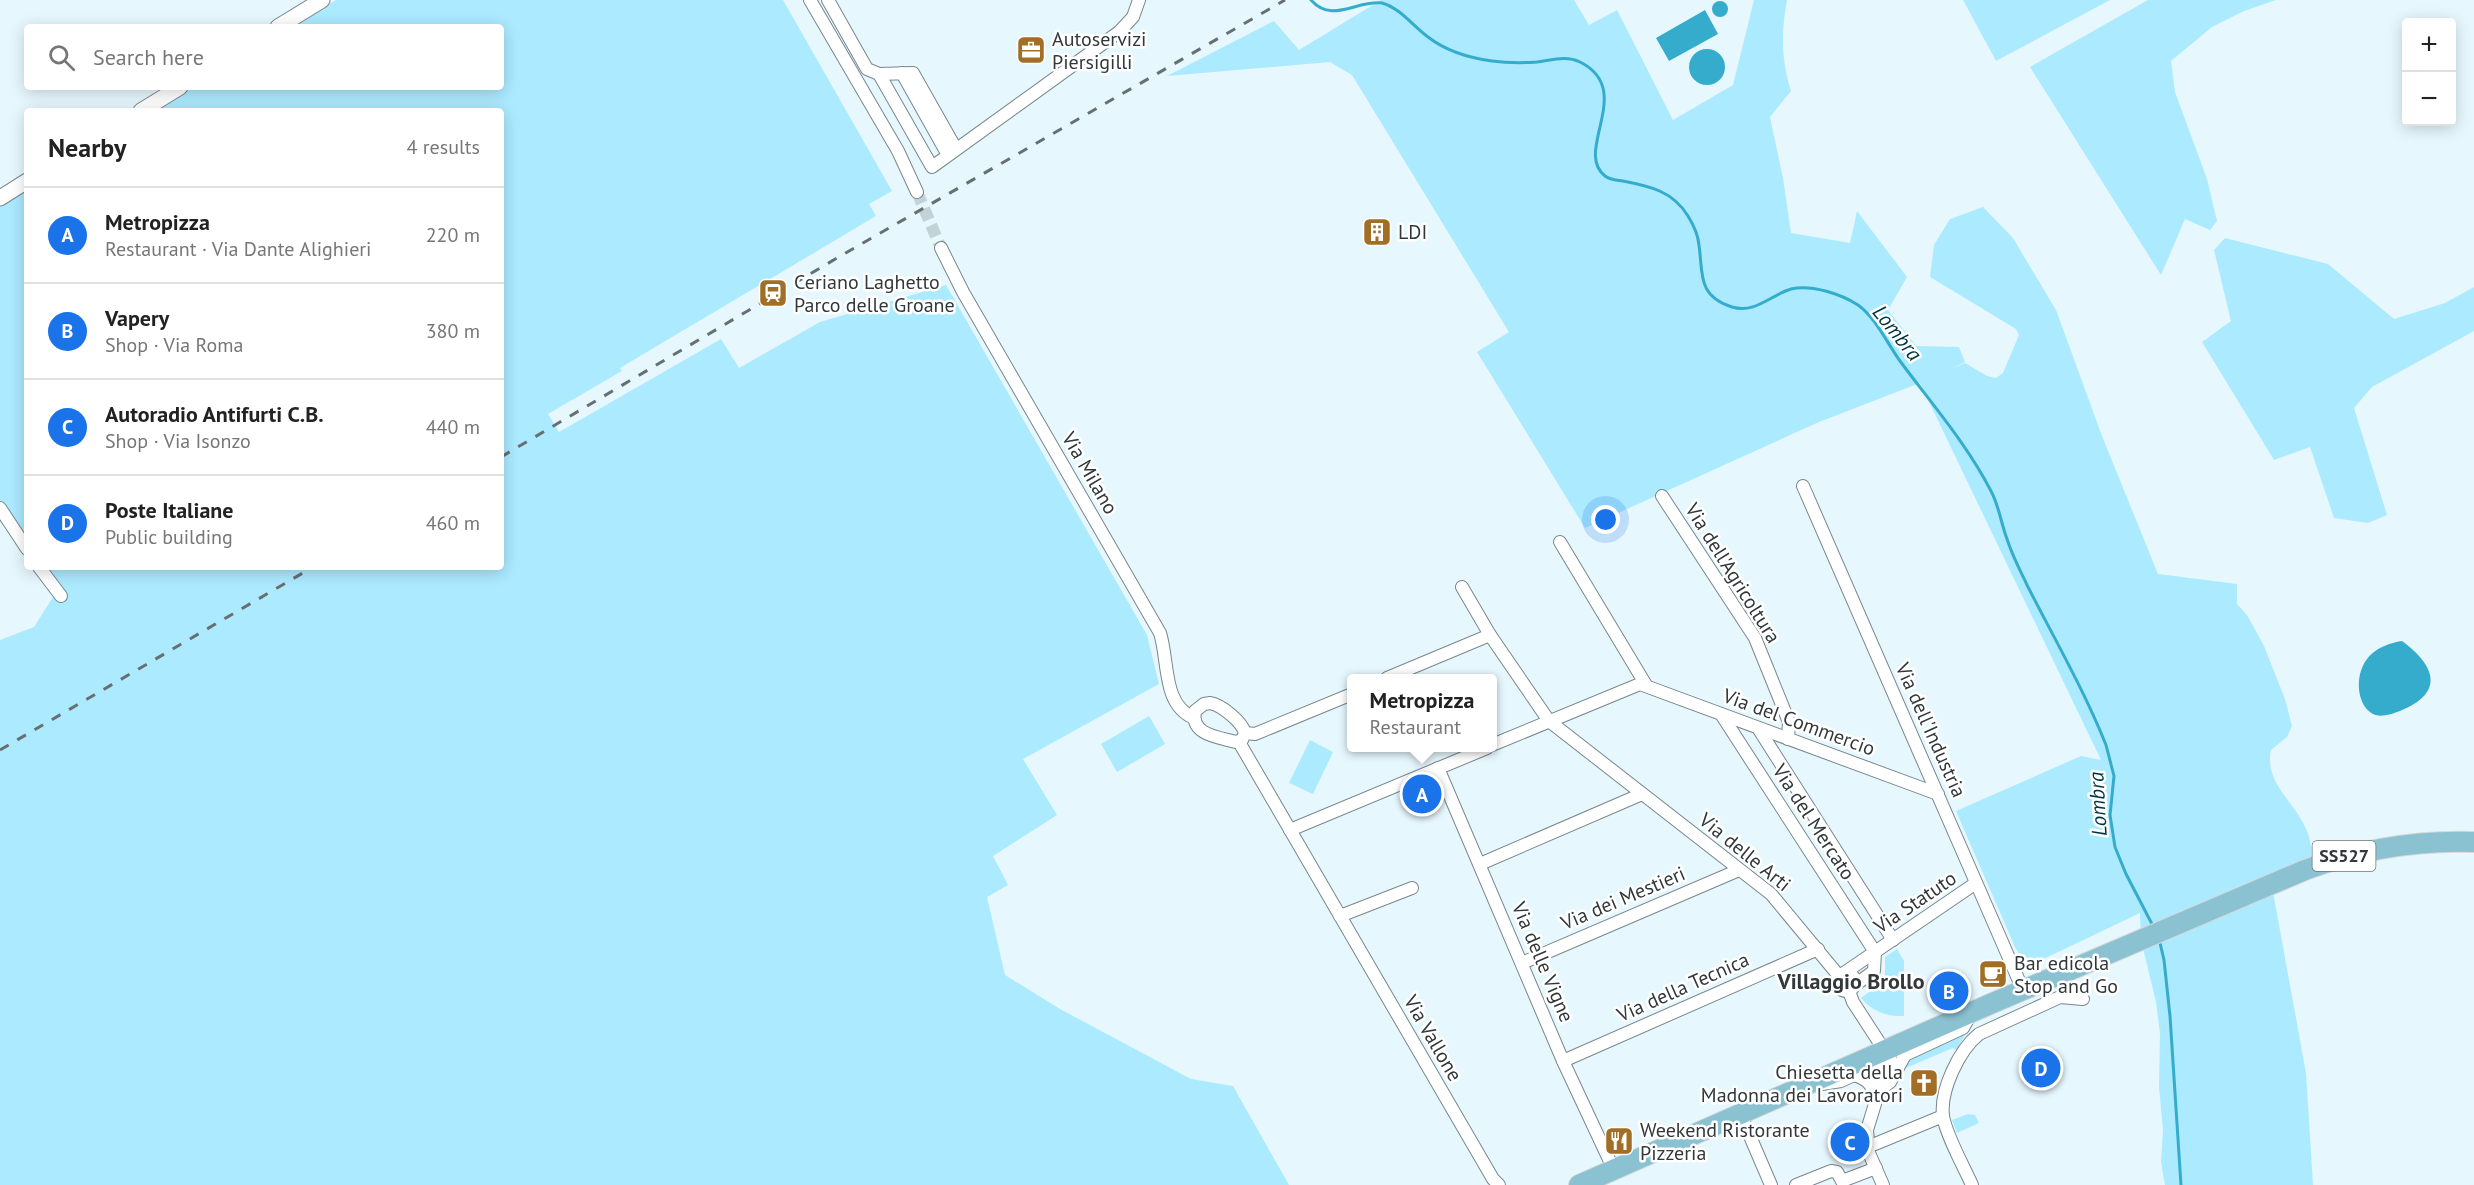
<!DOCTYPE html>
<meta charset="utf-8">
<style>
body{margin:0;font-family:"PT Sans",sans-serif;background:#f6f6f6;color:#222}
.controls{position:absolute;right:18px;top:18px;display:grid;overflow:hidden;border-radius:6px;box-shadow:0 3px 15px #0003}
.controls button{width:54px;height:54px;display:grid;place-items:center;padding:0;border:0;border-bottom:2px solid #e0e0e0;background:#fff;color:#222;font:30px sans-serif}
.you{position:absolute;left:1606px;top:520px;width:21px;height:21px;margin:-15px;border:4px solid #fff;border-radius:50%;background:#1a73e8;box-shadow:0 0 0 9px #1a73e833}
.badge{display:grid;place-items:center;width:39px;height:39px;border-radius:50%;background:#1a73e8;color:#fff;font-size:20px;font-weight:700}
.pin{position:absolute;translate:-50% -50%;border:3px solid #fff;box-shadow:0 2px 6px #0006}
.popup{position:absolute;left:1347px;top:674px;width:150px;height:78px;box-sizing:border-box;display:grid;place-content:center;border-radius:6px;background:#fff;filter:drop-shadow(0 2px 4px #0005);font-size:20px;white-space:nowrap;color:#767676}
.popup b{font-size:22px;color:#222}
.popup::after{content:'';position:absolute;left:50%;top:100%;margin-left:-12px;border:12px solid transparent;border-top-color:#fff}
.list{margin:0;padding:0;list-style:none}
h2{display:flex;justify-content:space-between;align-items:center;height:78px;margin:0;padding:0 24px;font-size:26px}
h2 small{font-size:20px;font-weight:400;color:#767676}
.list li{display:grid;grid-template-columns:39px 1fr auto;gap:18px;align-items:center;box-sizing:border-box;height:96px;padding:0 24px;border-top:2px solid #e0e0e0}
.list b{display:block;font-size:22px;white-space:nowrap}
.list p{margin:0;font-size:20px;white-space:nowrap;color:#767676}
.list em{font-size:20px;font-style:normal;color:#767676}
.icon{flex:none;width:33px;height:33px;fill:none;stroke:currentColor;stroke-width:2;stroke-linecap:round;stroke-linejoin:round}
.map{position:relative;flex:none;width:2474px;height:1185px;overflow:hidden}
.search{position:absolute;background:#fff;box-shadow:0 3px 15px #0003;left:24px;top:24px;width:480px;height:66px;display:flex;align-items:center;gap:15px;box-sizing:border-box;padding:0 21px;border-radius:6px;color:#767676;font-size:22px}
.panel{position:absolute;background:#fff;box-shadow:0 3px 15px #0003;left:24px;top:108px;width:480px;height:462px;border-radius:6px}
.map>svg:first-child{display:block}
</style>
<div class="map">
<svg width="2474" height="1185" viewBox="0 0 2474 1185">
<rect width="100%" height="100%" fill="#e6f8fe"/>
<g fill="#aceaff">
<path d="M 336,0 L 783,0 L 892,191 L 869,204 L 876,216 L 620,368 L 622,371 L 548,414 L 559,432 L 721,339 L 739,368 L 820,322 L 946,285 L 1147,635 L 1159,684 L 1023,759 L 1057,815 L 993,856 L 1008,885 L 987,897 L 1005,975 L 1060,1009 L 1191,1079 L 1233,1086 L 1289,1185 L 0,1185 L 0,640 L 34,627 L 53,597 L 33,567 L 501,567 L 501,111 L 153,111 L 193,87 L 501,87 L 501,27 L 291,27 Z"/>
<path d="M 1381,0 L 1574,0 L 1589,25 L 1617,10 L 1673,120 L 1733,85 L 1754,0 L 1787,0 C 1781,33 1781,59 1791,91 L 1770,117 L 1783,178 L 1791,233 L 1850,243 L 1857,211 L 1907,277 L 1888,310 L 1916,346 L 1959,347 L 1965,362 L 1951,369 L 1965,363 L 1987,376 L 1996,378 L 2003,373 L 2019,335 L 2016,329 L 1930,277 L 1934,245 L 1950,219 L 1983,207 L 2013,238 L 2056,310 L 2102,436 L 2158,574 L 2237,584 L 2237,604 L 2247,615 L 2264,646 L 2285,699 L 2292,726 L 2287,737 L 2271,750 C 2262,793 2316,811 2311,859 L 2273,892 L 2306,1073 L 2313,1185 L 2165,1185 L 2161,1162 L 2163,1130 L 2159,1087 L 2160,1034 L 2156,1002 L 2141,940 L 2140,913 L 2027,967 L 2015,947 L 1956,811 L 2081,756 L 2101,760 L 1920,383 L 1819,422 L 1585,528 L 1477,352 L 1509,332 L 1352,75 L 1330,62 L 1167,76 L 1274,21 L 1299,50 Z"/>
<path d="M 1963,0 L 2110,0 L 1996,61 Z"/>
<path d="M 2148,0 L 2276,0 L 2244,11 L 2212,27 L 2171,61 L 2175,92 L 2207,179 L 2217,221 L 2210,230 L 2185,219 L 2161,275 L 2030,67 Z"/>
<path d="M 27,188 L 27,558 L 0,517 L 0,204 Z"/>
<path d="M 2225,238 L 2328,264 L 2394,319 L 2445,303 L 2474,287 L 2474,331 L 2372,387 L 2354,408 L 2387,515 L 2368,523 L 2334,518 L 2310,447 L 2274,460 L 2202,342 L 2231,321 L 2214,250 Z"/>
<path d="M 1149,716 L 1165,744 L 1117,772 L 1101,744 Z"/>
<path d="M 1310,740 L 1333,752 L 1313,794 L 1289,783 Z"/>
<path d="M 1897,949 L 1904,961 L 1904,1016 C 1886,1017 1872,1011 1861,998 L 1885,980 L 1885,957 Z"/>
<path d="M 1968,1030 L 1956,1050 L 1953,1048 L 1901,1070 L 1908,1059 Z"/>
<path d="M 1968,1114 L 1975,1115 L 1979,1123 L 1957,1133 L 1952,1120 Z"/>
</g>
<g fill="#35accc">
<circle cx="1720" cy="9" r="8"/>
<path d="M 1705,10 L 1718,34 L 1669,61 L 1656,38 Z"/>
<circle cx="1707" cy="67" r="18"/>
<path d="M 2402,641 C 2436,666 2445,693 2400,711 C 2392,714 2380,718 2373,714 C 2358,706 2356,682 2362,668 C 2369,651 2384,644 2402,641 Z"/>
</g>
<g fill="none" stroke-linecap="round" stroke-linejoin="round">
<g stroke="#35accc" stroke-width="3">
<path d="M 1311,0 C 1332,24 1356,0 1382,3 C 1400,8 1413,26 1428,37 C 1446,51 1470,58 1492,61 C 1507,63 1523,63 1537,62 C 1552,60 1566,55 1580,62 C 1636,90 1573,151 1605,176 C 1610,180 1617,180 1623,181 C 1649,186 1673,191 1688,216 C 1693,224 1698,235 1699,245 C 1703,273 1697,296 1732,307 C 1755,314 1771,295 1791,289 C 1811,284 1841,294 1858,305 C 1876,318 1887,343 1900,361 C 1931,403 1967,444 1991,491 C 1999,506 2001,523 2007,539 C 2012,555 2020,570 2027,585 C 2054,638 2084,690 2106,745 L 2114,776 L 2110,815 L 2115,847 L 2126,874 L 2153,926"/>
<path d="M 2160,943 L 2164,960 L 2170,1016 L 2181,1185"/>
</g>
<path stroke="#c2d2d7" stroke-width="12" stroke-dasharray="12 6" stroke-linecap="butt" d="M 917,192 L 941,248"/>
<g stroke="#78878d" stroke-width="14">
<g id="minor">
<path d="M 810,0 L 898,151 L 917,192"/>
<path d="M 828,0 L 867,69 L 879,74 L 913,73 L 956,149"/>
<path d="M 902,73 L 948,155"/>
<path d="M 879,74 L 932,167 L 1119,32 L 1133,17 L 1139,0"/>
<path d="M 941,248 L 963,292 L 1160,633 C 1169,661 1162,705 1194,718"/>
<path d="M 1803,486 L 2023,990"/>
<path d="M 1662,496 L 1755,638 L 1789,722 L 1788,739"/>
<path d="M 0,508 L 27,549"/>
<path d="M 1560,542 L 1646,685"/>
<path d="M 39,567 L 61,596"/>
<path d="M 1462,587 L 1490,635 L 1549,721 L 1771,894 L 1839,976"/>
<path d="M 1387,678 L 1490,635"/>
<path d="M 1210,703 C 1222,705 1242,722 1245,733 L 1242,740 L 1236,742 C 1218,737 1190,735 1195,711 L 1204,704 Z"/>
<path d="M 1721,714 L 1875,952"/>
<path d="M 1758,728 L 1893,940"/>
<path d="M 1245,733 L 1255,734 L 1352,694"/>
<path d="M 1239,742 L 1493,1179 L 1499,1185"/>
<path d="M 1492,745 L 1640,684 L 1938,794"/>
<path d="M 1438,768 L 1563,1061 L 1614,1170"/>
<path d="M 1290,830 L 1487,748"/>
<path d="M 1480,864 L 1642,794"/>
<path d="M 1340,916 L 1412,888"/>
<path d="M 1522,963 L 1739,870"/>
<circle cx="1846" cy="982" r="9"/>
<path d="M 1844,973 L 1976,883"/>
<path d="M 1855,985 L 1874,971 L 1875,952"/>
<path d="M 1849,991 L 1853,1002 L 1890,1059 L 1891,1067 L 1887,1077"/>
<path d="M 1563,1061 L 1818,949"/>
<path d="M 1822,1084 L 1841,1081 L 1854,1075 C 1867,1079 1872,1084 1875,1097"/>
<path d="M 1881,1089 L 1890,1082 L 1905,1055 L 1963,1028 L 1972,1012"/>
<path d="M 1740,1113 L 1771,1185"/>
<path d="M 1867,1144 L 1875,1144 L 1943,1116"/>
<path d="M 1796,1185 L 1831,1171 L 1837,1172 L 1842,1181 L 1876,1168"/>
<path d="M 1883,1185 L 1869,1153 L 1867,1130 L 1878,1094 L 1879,1063 L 1884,1051"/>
<path d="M 1972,1185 C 1964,1167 1946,1135 1943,1116 C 1940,1090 1959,1050 1979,1034 L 2060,997 L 2083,999"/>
</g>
</g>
<g stroke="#78878d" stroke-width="17">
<g id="tertiary">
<path d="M 278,27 L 322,0"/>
<path d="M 141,111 L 180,87"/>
<path d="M 0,198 L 27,181"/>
<path d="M 1878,1094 L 1881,1089"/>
</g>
</g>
<g stroke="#d6d7d8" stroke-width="22">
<path id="primary" d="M 1579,1185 L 1988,1005 L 2305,870 C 2361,849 2415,840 2474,842"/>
</g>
<use href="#minor" stroke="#fff" stroke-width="12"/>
<use href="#tertiary" stroke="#fff" stroke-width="15"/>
<use href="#primary" stroke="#8bc2d2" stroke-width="20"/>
<g stroke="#667073" stroke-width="3" stroke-dasharray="10 10" stroke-linecap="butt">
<path d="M 501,457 L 837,258 L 1285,0"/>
<path d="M 0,750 L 313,567"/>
</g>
</g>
<defs>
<g id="office-square" transform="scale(1.5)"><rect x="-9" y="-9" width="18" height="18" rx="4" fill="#a26d25" stroke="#fff"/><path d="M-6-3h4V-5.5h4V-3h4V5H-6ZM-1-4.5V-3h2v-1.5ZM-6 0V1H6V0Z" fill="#fff"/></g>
<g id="building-square" transform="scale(1.5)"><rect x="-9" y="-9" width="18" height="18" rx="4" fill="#a26d25" stroke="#fff"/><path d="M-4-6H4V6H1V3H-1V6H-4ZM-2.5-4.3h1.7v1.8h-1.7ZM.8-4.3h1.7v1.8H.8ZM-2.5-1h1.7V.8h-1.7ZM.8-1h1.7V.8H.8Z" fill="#fff"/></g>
<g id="station-square" transform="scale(1.5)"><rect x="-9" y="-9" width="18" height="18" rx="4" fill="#a26d25" stroke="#fff"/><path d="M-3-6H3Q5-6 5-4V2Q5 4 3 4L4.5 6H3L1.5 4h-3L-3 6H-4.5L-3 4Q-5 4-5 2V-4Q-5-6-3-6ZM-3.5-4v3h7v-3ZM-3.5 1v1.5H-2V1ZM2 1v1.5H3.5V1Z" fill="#fff"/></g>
<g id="cafe-square" transform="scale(1.5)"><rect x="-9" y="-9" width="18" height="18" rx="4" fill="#a26d25" stroke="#fff"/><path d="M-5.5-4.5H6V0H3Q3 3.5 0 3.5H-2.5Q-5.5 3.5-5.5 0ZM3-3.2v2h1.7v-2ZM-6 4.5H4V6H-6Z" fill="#fff"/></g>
<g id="church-square" transform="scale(1.5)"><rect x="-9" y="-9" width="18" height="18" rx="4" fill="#a26d25" stroke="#fff"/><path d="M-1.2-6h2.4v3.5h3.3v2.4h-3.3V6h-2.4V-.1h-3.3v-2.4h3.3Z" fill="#fff"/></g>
<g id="restaurant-square" transform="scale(1.5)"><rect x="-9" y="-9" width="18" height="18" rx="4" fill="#a26d25" stroke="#fff"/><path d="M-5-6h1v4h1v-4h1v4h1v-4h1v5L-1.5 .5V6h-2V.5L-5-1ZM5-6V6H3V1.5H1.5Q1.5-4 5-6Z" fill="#fff"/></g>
</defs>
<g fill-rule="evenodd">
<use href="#office-square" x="1031" y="50"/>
<use href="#building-square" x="1377" y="232"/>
<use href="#station-square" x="773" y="293"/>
<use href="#cafe-square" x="1993" y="974"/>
<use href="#church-square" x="1924" y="1083"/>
<use href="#restaurant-square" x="1619" y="1141"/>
</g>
<g text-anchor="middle" stroke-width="5" stroke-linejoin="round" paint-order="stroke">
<rect fill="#fff" stroke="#6f7475" stroke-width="1.5" x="2312.5" y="841" width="63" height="30" rx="4.5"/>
<g font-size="18" font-weight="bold" fill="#31383a">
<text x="2344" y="862">SS527</text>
</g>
<g font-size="20" fill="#31383a" stroke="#fff" text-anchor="start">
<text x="1052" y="46">Autoservizi<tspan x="1052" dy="23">Piersigilli</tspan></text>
<text x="1398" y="239">LDI</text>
<text x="794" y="289">Ceriano Laghetto<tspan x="794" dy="23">Parco delle Groane</tspan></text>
<text x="2014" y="970">Bar edicola<tspan x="2014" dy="23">Stop and Go</tspan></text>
<text x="1903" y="1079" text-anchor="end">Chiesetta della<tspan x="1903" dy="23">Madonna dei Lavoratori</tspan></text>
<text x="1640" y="1137">Weekend Ristorante<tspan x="1640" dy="23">Pizzeria</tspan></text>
</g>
<g font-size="20" fill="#31383a" stroke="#fff">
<text transform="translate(1090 473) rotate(60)" y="7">Via Milano</text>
<text transform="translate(1733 573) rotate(58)" y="7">Via dell'Agricoltura</text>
<text transform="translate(1799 722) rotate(20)" y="7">Via del Commercio</text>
<text transform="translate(1931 730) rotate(66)" y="7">Via dell'Industria</text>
<text transform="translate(1814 822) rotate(57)" y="7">Via del Mercato</text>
<text transform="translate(1745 852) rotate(39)" y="7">Via delle Arti</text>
<text transform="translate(1623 898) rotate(-23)" y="7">Via dei Mestieri</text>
<text transform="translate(1915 902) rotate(-34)" y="7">Via Statuto</text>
<text transform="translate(1543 962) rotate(67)" y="7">Via delle Vigne</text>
<text transform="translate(1683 987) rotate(-24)" y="7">Via della Tecnica</text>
<text transform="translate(1433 1038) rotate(60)" y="7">Via Vallone</text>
</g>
<g font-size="21" font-style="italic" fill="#003441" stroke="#fff">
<text transform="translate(1897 333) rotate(51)" y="7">Lombra</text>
<text transform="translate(2098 804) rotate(-93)" y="7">Lombra</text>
</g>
<g font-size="22" font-weight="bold" fill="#31383a" stroke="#fff">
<text x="1851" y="989">Villaggio Brollo</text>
</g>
</g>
</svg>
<div class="controls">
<button>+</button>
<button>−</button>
</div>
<div class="you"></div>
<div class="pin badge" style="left:1422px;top:794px">A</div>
<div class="popup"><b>Metropizza</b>Restaurant</div>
<div class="pin badge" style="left:1949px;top:991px">B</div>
<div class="pin badge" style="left:1850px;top:1142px">C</div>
<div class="pin badge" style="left:2041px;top:1068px">D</div>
<div class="search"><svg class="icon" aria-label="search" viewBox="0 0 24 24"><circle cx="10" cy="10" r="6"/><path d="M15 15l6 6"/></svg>Search here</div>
<section class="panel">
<h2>Nearby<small>4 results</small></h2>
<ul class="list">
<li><span class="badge">A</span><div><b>Metropizza</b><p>Restaurant · Via Dante Alighieri</p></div><em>220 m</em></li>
<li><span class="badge">B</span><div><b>Vapery</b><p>Shop · Via Roma</p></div><em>380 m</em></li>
<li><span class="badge">C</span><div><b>Autoradio Antifurti C.B.</b><p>Shop · Via Isonzo</p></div><em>440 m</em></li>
<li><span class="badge">D</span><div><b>Poste Italiane</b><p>Public building</p></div><em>460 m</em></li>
</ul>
</section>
</div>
